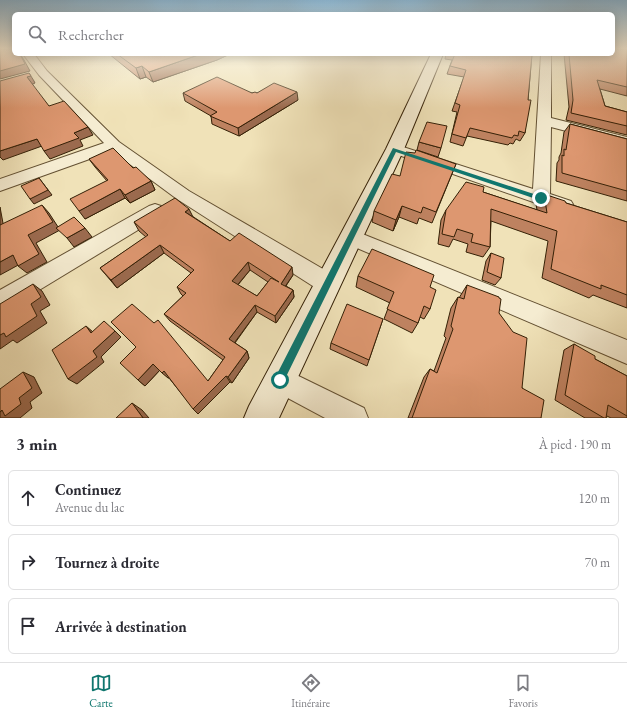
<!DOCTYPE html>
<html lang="fr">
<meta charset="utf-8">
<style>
body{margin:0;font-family:"EB Garamond",serif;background:#f2f2f3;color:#2b2b33}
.stop{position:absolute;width:12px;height:12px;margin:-9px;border:3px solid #0f766e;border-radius:50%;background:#fff}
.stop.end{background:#0f766e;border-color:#fff;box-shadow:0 1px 4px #0008}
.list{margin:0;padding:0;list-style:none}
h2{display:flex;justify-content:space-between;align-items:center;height:52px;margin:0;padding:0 16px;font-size:17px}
h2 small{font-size:13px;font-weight:400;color:#7c7c81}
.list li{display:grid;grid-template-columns:26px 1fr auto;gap:12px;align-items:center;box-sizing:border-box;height:56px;margin:0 8px 8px;padding:0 8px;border:1px solid #e1e1e2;border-radius:6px}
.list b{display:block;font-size:15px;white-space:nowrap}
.list p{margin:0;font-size:13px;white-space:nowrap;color:#7c7c81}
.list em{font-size:13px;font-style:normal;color:#7c7c81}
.icon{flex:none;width:22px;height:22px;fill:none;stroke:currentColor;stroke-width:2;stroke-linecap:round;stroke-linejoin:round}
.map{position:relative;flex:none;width:627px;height:418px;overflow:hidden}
.search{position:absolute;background:#fff;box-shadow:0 2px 10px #0003;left:12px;right:12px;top:12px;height:44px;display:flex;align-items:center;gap:10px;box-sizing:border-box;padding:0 14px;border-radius:6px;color:#7c7c81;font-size:15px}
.sheet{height:244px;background:#fff}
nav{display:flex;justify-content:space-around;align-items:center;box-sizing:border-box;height:56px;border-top:1px solid #e1e1e2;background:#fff;font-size:11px;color:#7c7c81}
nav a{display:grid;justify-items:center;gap:2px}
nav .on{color:#0f766e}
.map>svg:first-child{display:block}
</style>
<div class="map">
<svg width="627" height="418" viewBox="0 0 627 418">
<rect width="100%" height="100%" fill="#f0e2b8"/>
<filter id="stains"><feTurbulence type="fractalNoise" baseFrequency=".005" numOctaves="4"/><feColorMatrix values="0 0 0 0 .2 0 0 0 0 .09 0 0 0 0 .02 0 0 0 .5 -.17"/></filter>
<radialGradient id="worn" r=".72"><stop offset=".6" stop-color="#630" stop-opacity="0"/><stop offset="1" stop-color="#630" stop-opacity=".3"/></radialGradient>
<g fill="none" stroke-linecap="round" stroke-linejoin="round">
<g stroke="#635032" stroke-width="2">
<g id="minor">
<path d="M 23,54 L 34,54 L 47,71 L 119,142 L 189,191 L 335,276 L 338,283 L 335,290 L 327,293 L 319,290 L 177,199 L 112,151 L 0,191 L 0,179 L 104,143 L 39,75 Z"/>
<path d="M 541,54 L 551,54 L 551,118 L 627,137 L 627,147 L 551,127 L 550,194 L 571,201 L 574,206 L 571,211 L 565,213 L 559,211 L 390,152 L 387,149 L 390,146 L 395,144 L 400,146 L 533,189 Z"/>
<path d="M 155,204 L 161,206 L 164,211 L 161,216 L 8,309 L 0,312 L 0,290 L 149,206 Z"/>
<path d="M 350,229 L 627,340 L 627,364 L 343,242 L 340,237 L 343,232 Z"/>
<path d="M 280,367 L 364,408 L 368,418 L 325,418 L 271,389 L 267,380 L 271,371 Z"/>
</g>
</g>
<g stroke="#342006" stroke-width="2">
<path id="secondary" d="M 431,54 L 443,54 L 404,149 L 279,418 L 244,418 L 249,406 L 386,149 Z"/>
</g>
<use href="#minor" fill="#f5ecd1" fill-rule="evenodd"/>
<use href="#secondary" fill="#f5ecd1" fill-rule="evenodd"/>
</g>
<g fill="#be8260" stroke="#342006" fill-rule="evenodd">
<path d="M 627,49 L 627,96 L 600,89 L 605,106 L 627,112 L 627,135 L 566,120 L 569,107 L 564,54 L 613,54 Z"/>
<path d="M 109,54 L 230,54 L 217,60 L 153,82 L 146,77 L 140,79 Z"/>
<path d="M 446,54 L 532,54 L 525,133 L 520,141 L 516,139 L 513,144 L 510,143 L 508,145 L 467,136 L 463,146 L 450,142 L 457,112 L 452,111 L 464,77 L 447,74 L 452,60 L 445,59 Z"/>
<path d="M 183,93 L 257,93 L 298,100 L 239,136 L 212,124 L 211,116 L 185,101 Z"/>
<path d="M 570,124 L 627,139 L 627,201 L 556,181 L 557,163 L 559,160 L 559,157 L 561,153 L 564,132 Z"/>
<path d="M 419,142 L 441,148 L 438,157 L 417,150 Z"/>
<path d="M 89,159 L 151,181 L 155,190 L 130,203 L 125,198 L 85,219 L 107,181 L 95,167 Z"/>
<path d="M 456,164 L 432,223 L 419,218 L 417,224 L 399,217 L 393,231 L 372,222 L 374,211 Z"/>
<path d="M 483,192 L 537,210 L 536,204 L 544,194 L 566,203 L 627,222 L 627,308 L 593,295 L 589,298 L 542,278 L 548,241 L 491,221 L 490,247 L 483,257 L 466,252 L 468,244 L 453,239 L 449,247 L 438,244 L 441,220 L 446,210 Z"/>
<path d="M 192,216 L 230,241 L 293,275 L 286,286 L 293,290 L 294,297 L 276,323 L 257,312 L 235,343 L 247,351 L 249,358 L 232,383 L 230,382 L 198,414 L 169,378 L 168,378 L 160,370 L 145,386 L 138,380 L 136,347 L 208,381 L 223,360 L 170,321 L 164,314 L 183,296 L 181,294 L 177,287 L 191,273 L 164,253 L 117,288 L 100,268 L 146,237 L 139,231 L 134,222 ZM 250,270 L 268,282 L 257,296 L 238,285 Z"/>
<path d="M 491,253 L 501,278 L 495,285 L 482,280 L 486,261 Z"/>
<path d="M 358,276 L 430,287 L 430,309 L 424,319 L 420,317 L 418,323 L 412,333 L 384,319 L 390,303 L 356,287 Z"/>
<path d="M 467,285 L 499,313 L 522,388 L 541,418 L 408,418 L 424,377 L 430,369 L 434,371 L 446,338 L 444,336 L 451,308 L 458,297 L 459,298 Z"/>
<path d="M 383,319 L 367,366 L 330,349 L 331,343 Z"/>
<path d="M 574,344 L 595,359 L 627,376 L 627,418 L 611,418 L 607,416 L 606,418 L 585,418 L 555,400 L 564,350 Z"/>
</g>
<g fill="#9b6a4e" stroke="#342006">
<path d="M 20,54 L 24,60 L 30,71 L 0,79 L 0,71 Z"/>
<path d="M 201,54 L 230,54 L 217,60 L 153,82 L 149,72 Z"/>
<path d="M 142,66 L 146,77 L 140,79 L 136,68 Z"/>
<path d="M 29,73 L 34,81 L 35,83 L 31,85 L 27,77 Z"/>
<path d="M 297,92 L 298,100 L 239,136 L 238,128 Z"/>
<path d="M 88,127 L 93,135 L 80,140 L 83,146 L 50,159 L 44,151 L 74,133 Z"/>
<path d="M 37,139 L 42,146 L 3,160 L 0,157 L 0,151 Z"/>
<path d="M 39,178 L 52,195 L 34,204 L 30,199 Z"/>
<path d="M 151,181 L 155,190 L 130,203 L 125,195 Z"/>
<path d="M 120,189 L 125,198 L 85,219 L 79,211 Z"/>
<path d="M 42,205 L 49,213 L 60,230 L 36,243 L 47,262 L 27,273 L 18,266 L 28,235 Z"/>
<path d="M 402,206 L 399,217 L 393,231 L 396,220 Z"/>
<path d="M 0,207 L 5,234 L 0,229 Z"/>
<path d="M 189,209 L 193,217 L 185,212 Z"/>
<path d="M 85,228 L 92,237 L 74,247 L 67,238 Z"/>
<path d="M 160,245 L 164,253 L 117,288 L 111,280 Z"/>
<path d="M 13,255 L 22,263 L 0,275 L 0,262 Z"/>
<path d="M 248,262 L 250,270 L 234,289 L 232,281 Z"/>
<path d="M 292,267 L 293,275 L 282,291 L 281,284 Z"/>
<path d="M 33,284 L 42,291 L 50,305 L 40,311 L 47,323 L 17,343 L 13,340 L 0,349 L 0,335 L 31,304 Z"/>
<path d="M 293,290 L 294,297 L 276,323 L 275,316 Z"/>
<path d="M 255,305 L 257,312 L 232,346 L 229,339 Z"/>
<path d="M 86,326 L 93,332 L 91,333 Z"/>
<path d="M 115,331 L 121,337 L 101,357 L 104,362 L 77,384 L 68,379 L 93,351 Z"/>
<path d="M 247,351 L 249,358 L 232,383 L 228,377 Z"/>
<path d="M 153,364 L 160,370 L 145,386 L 138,380 Z"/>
<path d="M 164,371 L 170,377 L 168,378 L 162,373 Z"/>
<path d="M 23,372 L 34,377 L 42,393 L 30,402 L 32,408 L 20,418 L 0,418 L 0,412 L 19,398 Z"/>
<path d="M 226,376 L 230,382 L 198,414 L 193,409 Z"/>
<path d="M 132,403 L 142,410 L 149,418 L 143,418 Z"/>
</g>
<g fill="#dd9770" stroke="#342006" fill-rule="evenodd">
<path d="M 0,49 L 14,49 L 14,54 L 20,54 L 25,64 L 0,71 Z"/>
<path d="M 613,49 L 627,49 L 627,87 L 597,80 L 605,106 L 627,112 L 627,126 L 571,113 L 573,100 L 569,54 L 613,54 Z"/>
<path d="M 117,54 L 201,54 L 149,72 L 142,66 L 136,68 Z"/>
<path d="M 455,54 L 532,54 L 528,100 L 531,100 L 525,133 L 519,131 L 518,136 L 514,135 L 512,138 L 470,128 L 466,138 L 452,134 L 460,105 L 455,103 L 466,70 L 450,66 Z"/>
<path d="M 29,73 L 31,76 L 27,77 L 49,106 L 64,101 L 88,127 L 74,133 L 79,138 L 44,151 L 37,139 L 0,151 L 0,81 Z"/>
<path d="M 217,77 L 252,93 L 255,92 L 257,93 L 274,83 L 297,92 L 238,128 L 210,116 L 217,112 L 183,93 Z"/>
<path d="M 427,122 L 447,126 L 441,148 L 419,142 Z"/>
<path d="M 570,124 L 627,139 L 627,191 L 562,173 L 562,155 L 564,156 L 564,149 L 566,150 Z"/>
<path d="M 113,148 L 133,168 L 136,167 L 151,181 L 125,195 L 120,189 L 79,211 L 70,199 L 108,180 L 89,159 Z"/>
<path d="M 416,150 L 456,164 L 436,212 L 423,207 L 421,213 L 402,206 L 396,220 L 374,211 L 392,174 L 400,176 L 406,152 L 415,153 Z"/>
<path d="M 39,178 L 48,190 L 30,199 L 21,186 Z"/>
<path d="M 466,182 L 484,187 L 483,192 L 547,213 L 544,194 L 565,201 L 566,203 L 627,222 L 627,295 L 601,285 L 601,289 L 551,269 L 557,231 L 491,209 L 490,247 L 471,242 L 473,234 L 457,229 L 454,237 L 442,234 L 446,210 Z"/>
<path d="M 175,198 L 189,209 L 185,212 L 230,241 L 239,233 L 292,267 L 281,284 L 293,290 L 275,316 L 255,305 L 229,339 L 247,351 L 228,377 L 226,376 L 193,409 L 164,371 L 162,373 L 153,364 L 138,380 L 120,363 L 136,347 L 111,322 L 132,304 L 154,323 L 158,320 L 208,381 L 225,357 L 164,314 L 186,293 L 177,287 L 194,270 L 160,245 L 111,280 L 100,268 L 148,235 L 134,222 ZM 248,262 L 279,282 L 271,278 L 257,296 L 232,281 Z"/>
<path d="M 42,205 L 53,222 L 28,235 L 39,254 L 18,266 L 13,255 L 0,262 L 0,225 Z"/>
<path d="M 74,217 L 85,228 L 67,238 L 56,228 Z"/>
<path d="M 372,249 L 434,275 L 430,287 L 436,290 L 430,309 L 424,306 L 418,323 L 387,309 L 394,292 L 358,276 Z"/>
<path d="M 491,253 L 504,258 L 501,278 L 487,272 Z"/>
<path d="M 33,284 L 41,297 L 31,304 L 37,316 L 6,337 L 4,333 L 0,335 L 0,304 Z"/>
<path d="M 467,285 L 499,297 L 499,298 L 501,299 L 499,313 L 513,332 L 527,338 L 522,388 L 544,400 L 541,418 L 412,418 L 430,369 L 437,373 L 453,329 L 451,326 L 458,297 L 464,299 Z"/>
<path d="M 347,304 L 383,319 L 369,360 L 331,343 Z"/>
<path d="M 104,321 L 115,331 L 93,351 L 97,357 L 68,379 L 52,350 L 86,326 L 91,333 Z"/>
<path d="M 574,344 L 595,356 L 595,359 L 627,376 L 627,416 L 608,405 L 606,418 L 604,418 L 565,395 Z"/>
<path d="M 23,372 L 32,388 L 19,398 L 21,404 L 5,416 L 2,410 L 0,412 L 0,389 Z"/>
<path d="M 132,403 L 143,418 L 116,418 Z"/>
</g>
<linearGradient id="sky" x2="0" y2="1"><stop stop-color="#8ab7d5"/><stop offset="0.45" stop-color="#f8f2df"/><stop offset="1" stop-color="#f8f2df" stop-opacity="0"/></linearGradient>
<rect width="627" height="108" fill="url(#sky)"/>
<path fill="#0f766e" d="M 393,148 L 543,197 L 544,198 L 541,201 L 539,200 L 396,152 L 283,383 L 280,384 L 276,383 L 275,380 L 276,376 Z"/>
<rect width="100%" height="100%" filter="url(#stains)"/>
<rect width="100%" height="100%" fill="url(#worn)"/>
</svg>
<div class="stop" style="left:280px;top:380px"></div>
<div class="stop end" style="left:541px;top:198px"></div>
<div class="search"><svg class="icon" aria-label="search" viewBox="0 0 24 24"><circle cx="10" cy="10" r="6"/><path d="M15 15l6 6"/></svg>Rechercher</div>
</div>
<section class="sheet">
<h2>3 min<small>À pied · 190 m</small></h2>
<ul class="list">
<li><svg class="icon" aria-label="ahead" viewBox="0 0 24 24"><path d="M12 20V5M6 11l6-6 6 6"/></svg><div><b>Continuez</b><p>Avenue du lac</p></div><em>120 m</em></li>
<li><svg class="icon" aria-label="right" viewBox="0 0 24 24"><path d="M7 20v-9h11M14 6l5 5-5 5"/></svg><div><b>Tournez à droite</b></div><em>70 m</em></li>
<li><svg class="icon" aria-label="arrive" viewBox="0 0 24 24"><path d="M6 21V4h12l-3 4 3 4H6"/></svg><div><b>Arrivée à destination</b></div></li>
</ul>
</section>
<nav>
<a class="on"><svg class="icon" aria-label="map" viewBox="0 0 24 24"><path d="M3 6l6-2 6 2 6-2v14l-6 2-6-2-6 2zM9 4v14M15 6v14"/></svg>Carte</a>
<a><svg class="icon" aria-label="directions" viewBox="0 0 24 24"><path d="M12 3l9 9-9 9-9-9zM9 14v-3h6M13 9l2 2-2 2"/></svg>Itinéraire</a>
<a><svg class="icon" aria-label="saved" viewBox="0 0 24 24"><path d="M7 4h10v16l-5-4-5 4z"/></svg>Favoris</a>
</nav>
